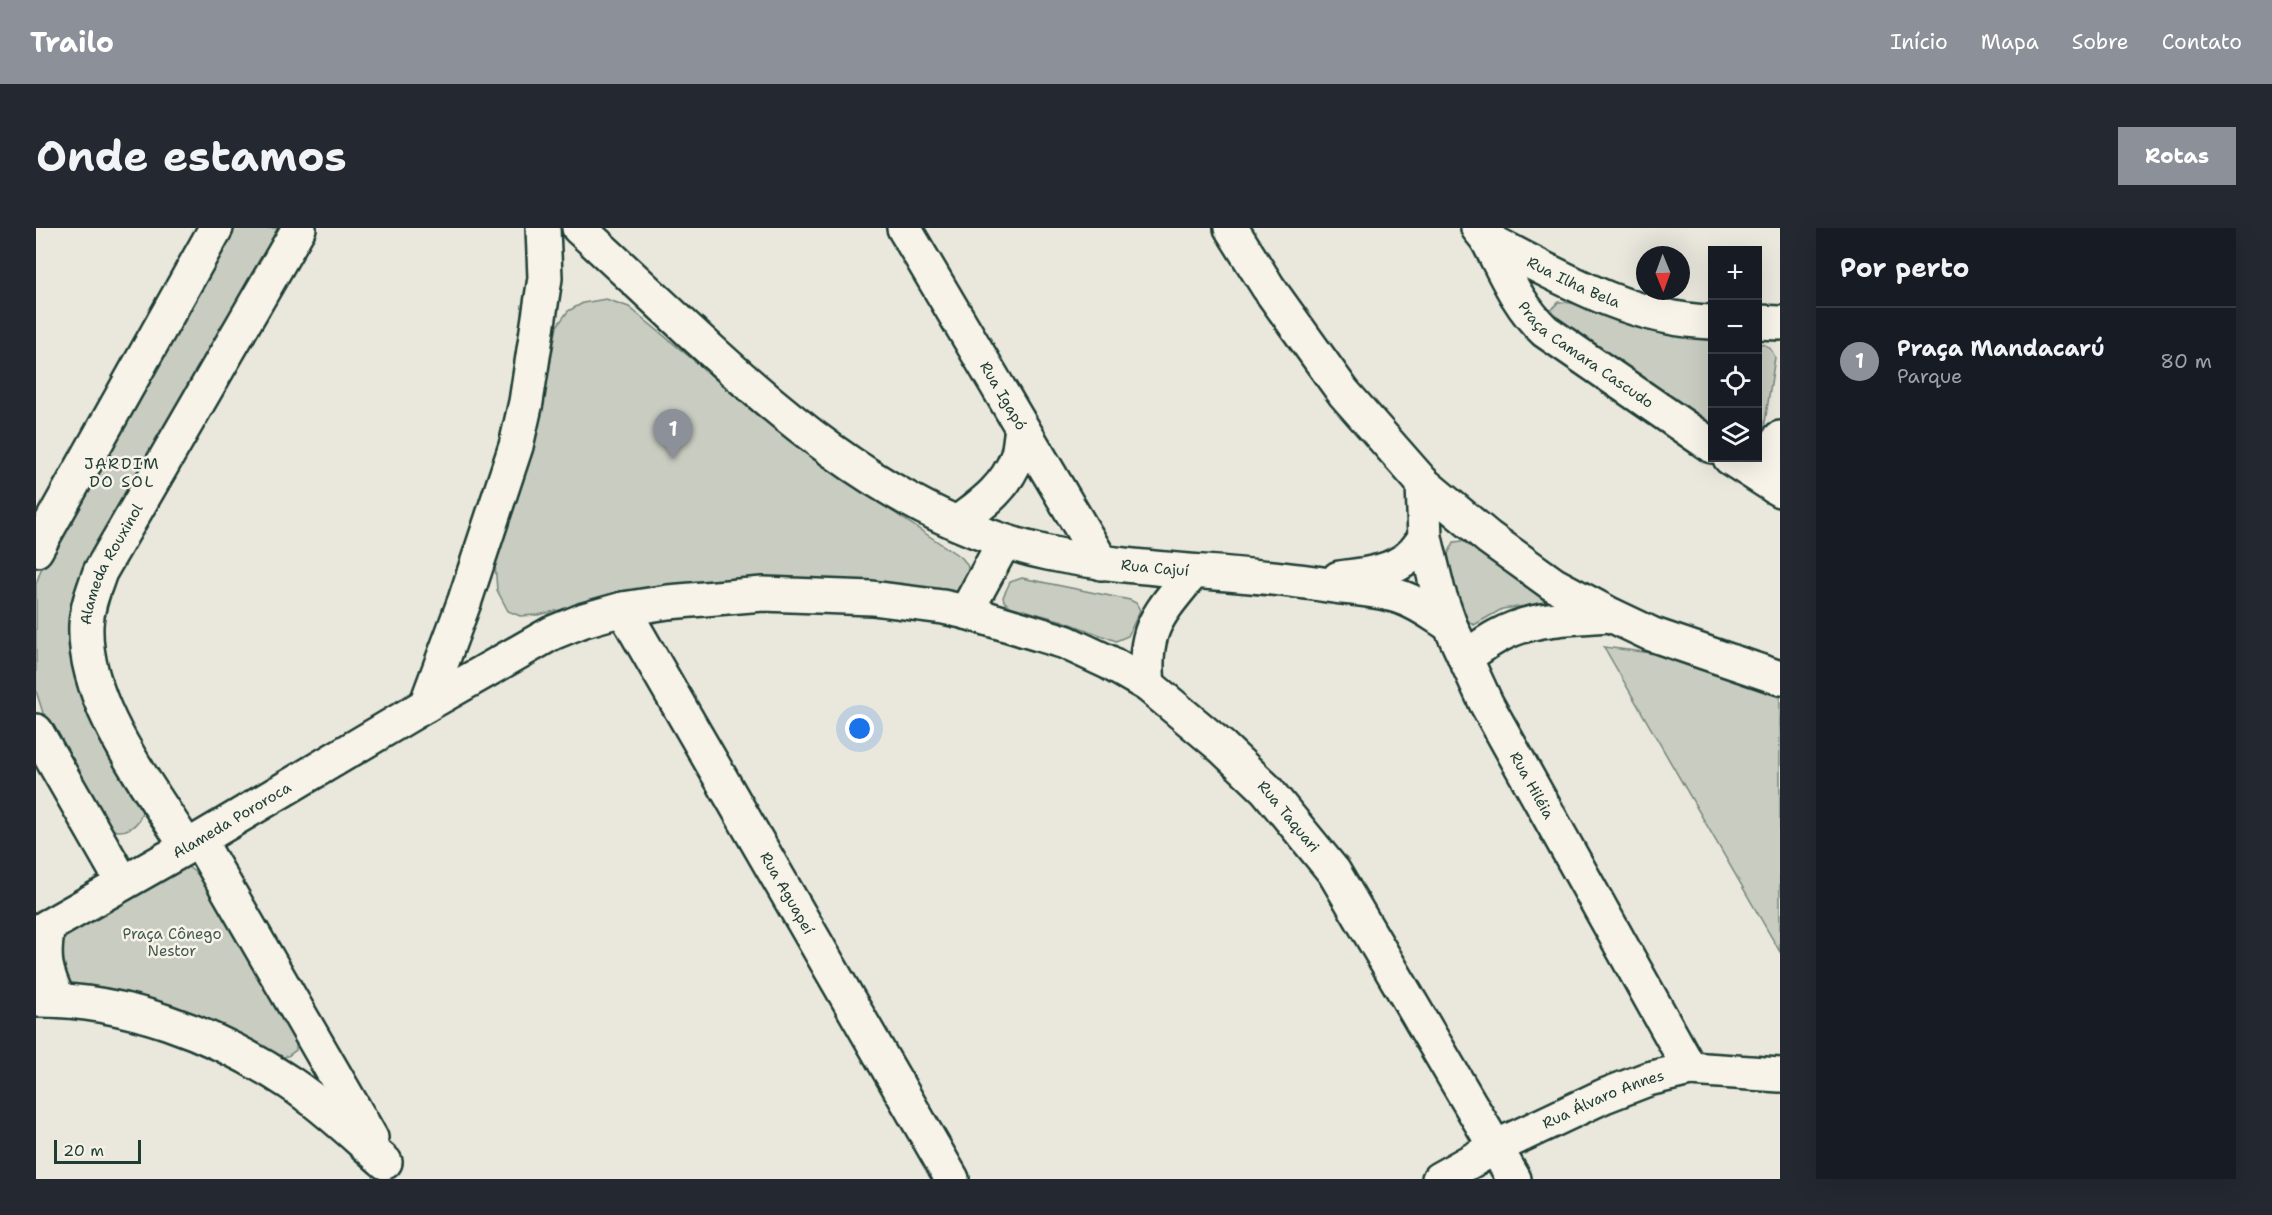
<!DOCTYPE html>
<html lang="pt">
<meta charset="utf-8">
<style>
body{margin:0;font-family:"Shantell Sans",sans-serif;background:#242831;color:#f1f3f6}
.controls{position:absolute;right:18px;top:18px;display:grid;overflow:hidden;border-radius:0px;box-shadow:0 6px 24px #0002}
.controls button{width:54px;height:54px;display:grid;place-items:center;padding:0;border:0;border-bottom:2px solid #363941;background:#171b24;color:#f1f3f6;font:30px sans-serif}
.compass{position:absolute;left:1600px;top:18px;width:54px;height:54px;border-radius:50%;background:#171b24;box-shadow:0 6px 24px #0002;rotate:179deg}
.scale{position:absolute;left:18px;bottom:15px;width:87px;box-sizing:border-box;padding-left:6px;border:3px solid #1f3d34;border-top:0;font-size:16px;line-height:21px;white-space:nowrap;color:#1f3d34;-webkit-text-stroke:4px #f7f3e8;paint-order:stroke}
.you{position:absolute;left:824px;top:501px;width:21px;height:21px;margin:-15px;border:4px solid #fff;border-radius:50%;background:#1a73e8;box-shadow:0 0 0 9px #1a73e833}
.badge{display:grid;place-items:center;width:39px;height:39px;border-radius:50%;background:#8c9099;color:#fff;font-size:20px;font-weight:700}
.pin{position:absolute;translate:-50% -50px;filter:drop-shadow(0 2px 3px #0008)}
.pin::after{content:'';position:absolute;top:32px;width:21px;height:18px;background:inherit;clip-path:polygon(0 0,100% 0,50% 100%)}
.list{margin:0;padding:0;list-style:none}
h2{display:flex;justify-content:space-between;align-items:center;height:78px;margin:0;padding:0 24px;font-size:26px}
h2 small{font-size:20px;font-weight:400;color:#9ea1a6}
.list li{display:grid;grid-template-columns:39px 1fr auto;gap:18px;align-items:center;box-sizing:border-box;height:108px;padding:0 24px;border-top:2px solid #363941}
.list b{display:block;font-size:22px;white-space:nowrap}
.list p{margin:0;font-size:20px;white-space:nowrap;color:#9ea1a6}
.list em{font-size:20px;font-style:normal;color:#9ea1a6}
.icon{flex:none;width:33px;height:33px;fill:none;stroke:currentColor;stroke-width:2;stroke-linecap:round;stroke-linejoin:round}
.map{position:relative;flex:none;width:1744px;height:951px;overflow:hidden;border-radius:0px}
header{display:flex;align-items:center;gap:36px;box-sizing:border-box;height:84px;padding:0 30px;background:#8c9099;color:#fff}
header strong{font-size:28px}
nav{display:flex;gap:33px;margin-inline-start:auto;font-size:21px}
.intro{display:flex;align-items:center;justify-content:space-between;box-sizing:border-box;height:144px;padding:0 36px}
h1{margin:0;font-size:42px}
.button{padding:15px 27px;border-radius:0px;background:#8c9099;color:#fff;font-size:21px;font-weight:700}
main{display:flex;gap:36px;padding:0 36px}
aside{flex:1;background:#171b24;border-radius:0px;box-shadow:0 6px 24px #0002}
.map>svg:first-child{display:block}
</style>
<header>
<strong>Trailo</strong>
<nav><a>Início</a><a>Mapa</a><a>Sobre</a><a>Contato</a></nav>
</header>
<div class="intro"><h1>Onde estamos</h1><a class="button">Rotas</a></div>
<main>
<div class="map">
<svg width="1744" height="951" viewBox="0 0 1744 951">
<rect width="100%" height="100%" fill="#eae8dd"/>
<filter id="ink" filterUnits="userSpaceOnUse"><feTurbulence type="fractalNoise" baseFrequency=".0167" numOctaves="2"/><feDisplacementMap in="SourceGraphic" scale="12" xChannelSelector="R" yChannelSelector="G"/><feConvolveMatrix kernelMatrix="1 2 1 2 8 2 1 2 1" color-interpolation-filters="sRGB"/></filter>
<g filter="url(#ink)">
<g fill="#c8ccc1" stroke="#74847a" stroke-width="1.5">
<path d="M 196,0 L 251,0 L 40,376 L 107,576 C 106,599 89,609 68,599 L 24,524 L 8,488 L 0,463 L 0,356 L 10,327 Z"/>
<path d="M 570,71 L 593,79 L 752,210 L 799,245 L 926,330 C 938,343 934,356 918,365 L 593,366 L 502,387 L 484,388 L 472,383 L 461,362 L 459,336 L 496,217 L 507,175 L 521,98 L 532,83 L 547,75 Z"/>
<path d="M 1522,74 C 1540,73 1554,83 1571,88 C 1607,100 1639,110 1676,112 L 1676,199 L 1516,92 L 1515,83 Z"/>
<path d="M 1722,115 C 1731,116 1735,120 1739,129 L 1726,214 L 1722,220 Z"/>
<path d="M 1427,313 L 1512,375 L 1466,381 L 1438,397 L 1430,391 L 1418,359 L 1412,326 L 1418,314 Z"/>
<path d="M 986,350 L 1094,372 L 1100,375 L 1104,382 L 1092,408 L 1080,413 L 1027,393 L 973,378 L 968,373 L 967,369 L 974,354 Z"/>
<path d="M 1568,419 L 1631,427 L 1744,466 L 1744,724 Z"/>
<path d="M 152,639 L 171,653 L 260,810 L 260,822 L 252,828 L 243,830 L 37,758 L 27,748 L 24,715 L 35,703 L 137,643 Z"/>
</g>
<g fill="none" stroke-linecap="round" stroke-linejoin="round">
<g stroke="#1f3d34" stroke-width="38">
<g id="minor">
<path id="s1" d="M 543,0 C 680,124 824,285 1012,325 C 1106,345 1203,342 1298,358 C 1320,361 1346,362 1367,370 C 1384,376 1398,387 1414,397"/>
<path id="s2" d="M 868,0 L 1066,335"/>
<path d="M 1195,0 L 1232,59 L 1308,165 L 1387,255 L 1453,310 L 1517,356 L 1575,387 L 1615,406 L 1744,450"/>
<path id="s3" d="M 1451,11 C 1468,43 1482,78 1509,103 L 1676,218"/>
<path d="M 1694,230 L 1744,262"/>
<path id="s4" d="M 1387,255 L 1389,310 L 1402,363 L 1414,397 L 1450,475 L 1654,841"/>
<path d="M 1739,259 L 1744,210"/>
<path d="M 921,295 C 945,277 970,260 981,229 C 984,221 984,210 986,201"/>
<path d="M 0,322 L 180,0"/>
<path d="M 1303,350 C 1327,347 1355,345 1374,328 C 1380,323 1384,316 1389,310"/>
<path id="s5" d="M 587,381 L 916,951"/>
<path d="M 930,384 L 968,314"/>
<path d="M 1429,430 C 1439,423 1449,415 1460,409 C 1495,389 1534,390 1574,387"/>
<path d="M 1112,457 C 1106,400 1123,386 1157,344"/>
<path d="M 390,477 L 429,372 L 480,218 L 490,174 L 509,50 L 507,0"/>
<path d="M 0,503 L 87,655"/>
<path d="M 163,612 L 335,910"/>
<path id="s6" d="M 151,619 C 111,555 47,475 50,397 C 51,378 58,361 64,344 L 263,0"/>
<path d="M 12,698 C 6,730 9,744 23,772"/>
<path id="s7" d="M 0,705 L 151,619 L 390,477 L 516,405 L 548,392 L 587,381 L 632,374 L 727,366 L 836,370 L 907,379 L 930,384 L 1029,414 L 1072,434 L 1112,457 L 1186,519 L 1230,561 L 1298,644 L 1478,951"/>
<path d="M 0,772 C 89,771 180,806 254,855 C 288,878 318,907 349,934"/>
<path id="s8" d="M 1403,951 L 1460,919 L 1568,868 L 1612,851 L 1654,841 L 1744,847"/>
</g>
</g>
<g stroke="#1f3d34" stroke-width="38">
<g id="major">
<path id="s9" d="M 1442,0 L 1451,11 C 1522,48 1594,92 1676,94"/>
<path d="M 1722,94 L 1744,95"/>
</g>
</g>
<use href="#minor" stroke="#f7f3e8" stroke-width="33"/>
<use href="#major" stroke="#f7f3e8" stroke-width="33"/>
</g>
</g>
<g text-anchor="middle" stroke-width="5" stroke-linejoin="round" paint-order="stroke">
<g font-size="15" fill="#1f3d34" stroke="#f7f3e8">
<text dy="5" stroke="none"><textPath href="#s9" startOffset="111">Rua Ilha Bela</textPath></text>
<text dy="5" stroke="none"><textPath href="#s3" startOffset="156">Praça Camara Cascudo</textPath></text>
<text dy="5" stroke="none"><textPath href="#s2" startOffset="195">Rua Igapó</textPath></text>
<text dy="5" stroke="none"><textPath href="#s6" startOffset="314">Alameda Rouxinol</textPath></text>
<text dy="5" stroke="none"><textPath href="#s1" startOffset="686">Rua Cajuí</textPath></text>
<text dy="5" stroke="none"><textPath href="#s4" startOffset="326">Rua Hiléia</textPath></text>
<text dy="5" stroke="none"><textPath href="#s7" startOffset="1407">Rua Taquari</textPath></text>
<text dy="5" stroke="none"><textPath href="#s7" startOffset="226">Alameda Pororoca</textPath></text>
<text dy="5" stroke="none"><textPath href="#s5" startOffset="328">Rua Aguapeí</textPath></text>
<text dy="5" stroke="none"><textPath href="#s8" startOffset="183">Rua Álvaro Annes</textPath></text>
</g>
<g font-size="15" fill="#415a50" stroke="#f7f3e8">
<text x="136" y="711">Praça Cônego<tspan x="136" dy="17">Nestor</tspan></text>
</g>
<g font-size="16" letter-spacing="1.5" fill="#1f3d34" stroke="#f7f3e8">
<text x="86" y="241">JARDIM<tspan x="86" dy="18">DO SOL</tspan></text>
</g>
</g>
</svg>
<div class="controls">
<button>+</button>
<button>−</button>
<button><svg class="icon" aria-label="locate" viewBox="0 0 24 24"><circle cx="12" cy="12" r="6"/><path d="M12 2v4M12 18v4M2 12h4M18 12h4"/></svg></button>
<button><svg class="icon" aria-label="layers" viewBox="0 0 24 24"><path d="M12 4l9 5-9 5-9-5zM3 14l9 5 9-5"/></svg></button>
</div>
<svg class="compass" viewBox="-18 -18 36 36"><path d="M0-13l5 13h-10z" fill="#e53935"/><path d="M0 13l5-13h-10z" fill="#9ea1a6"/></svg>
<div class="scale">20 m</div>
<div class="you"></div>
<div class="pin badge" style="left:637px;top:231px">1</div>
</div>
<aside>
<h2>Por perto<small></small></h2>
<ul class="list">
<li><span class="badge">1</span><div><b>Praça Mandacarú</b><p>Parque</p></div><em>80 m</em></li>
</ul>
</aside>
</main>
